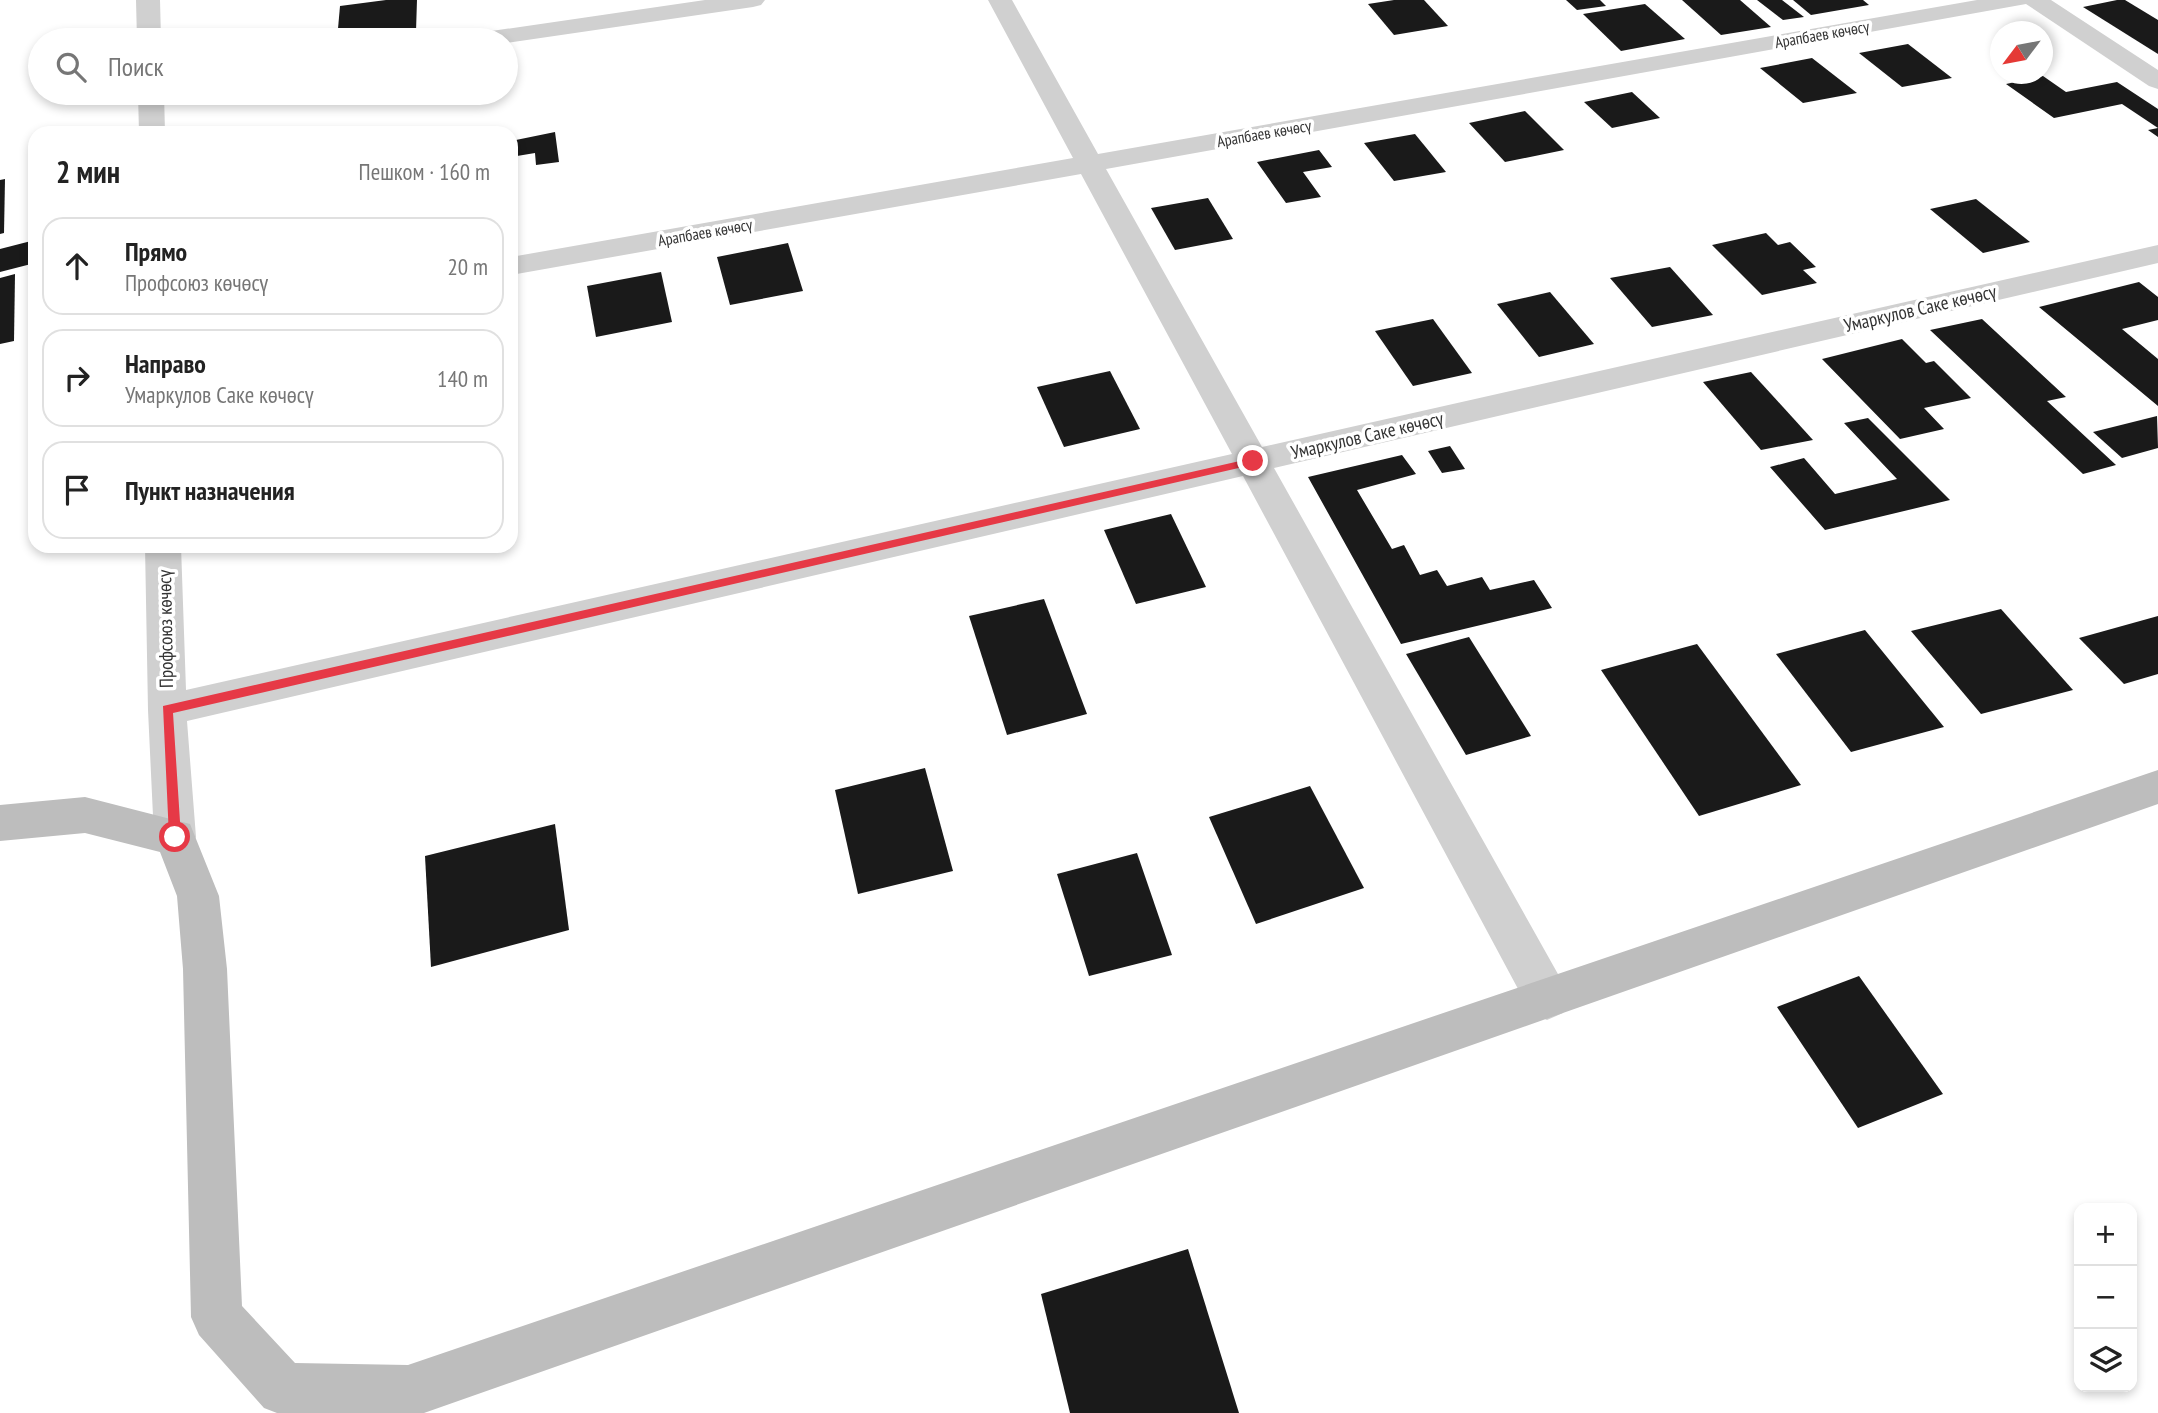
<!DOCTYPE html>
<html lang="ru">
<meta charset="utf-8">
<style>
body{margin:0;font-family:"PT Sans Narrow",sans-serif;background:#f6f6f6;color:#222}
.controls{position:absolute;right:21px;bottom:21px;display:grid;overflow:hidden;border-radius:14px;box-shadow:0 4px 10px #0003}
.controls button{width:63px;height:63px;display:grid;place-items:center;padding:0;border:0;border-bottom:2px solid #e0e0e0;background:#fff;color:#222;font:35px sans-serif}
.compass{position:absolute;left:1990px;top:21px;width:63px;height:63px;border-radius:50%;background:#fff;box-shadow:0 4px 10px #0003;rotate:238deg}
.stop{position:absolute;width:21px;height:21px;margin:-16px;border:5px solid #e63946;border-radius:50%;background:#fff}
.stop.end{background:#e63946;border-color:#fff;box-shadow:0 2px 7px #0008}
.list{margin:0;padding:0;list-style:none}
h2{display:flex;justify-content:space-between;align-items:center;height:91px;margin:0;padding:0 28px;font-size:30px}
h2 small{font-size:23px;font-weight:400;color:#767676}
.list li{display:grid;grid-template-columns:46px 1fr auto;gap:21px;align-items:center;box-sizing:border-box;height:98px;margin:0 14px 14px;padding:0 14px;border:2px solid #e0e0e0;border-radius:21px}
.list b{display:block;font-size:26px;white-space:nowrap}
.list p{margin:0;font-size:23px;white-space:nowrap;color:#767676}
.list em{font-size:23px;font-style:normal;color:#767676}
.icon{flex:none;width:38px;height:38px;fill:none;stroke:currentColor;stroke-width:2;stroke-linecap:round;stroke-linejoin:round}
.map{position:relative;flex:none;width:2158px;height:1413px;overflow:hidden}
.search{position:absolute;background:#fff;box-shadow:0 4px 10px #0003;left:28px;top:28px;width:490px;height:77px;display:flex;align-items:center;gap:18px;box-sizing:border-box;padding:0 24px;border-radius:38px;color:#767676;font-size:26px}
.panel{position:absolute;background:#fff;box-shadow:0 4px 10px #0003;left:28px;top:126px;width:490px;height:427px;border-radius:21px}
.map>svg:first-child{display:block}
</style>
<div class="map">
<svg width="2158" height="1413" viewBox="0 0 2158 1413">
<rect width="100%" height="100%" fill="#fff"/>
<g fill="#1a1a1a">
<path d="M 386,0 L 417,0 L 416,31 L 337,40 L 340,6 Z"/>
<path d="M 1394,0 L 1424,0 L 1448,26 L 1394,35 L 1368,4 Z"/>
<path d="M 1566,0 L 1600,0 L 1606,6 L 1577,10 Z"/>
<path d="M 1682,0 L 1740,0 L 1771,27 L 1721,35 Z"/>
<path d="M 1757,0 L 1782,0 L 1804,17 L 1783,20 Z"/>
<path d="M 1793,0 L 1863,0 L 1869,5 L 1811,15 Z"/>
<path d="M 2117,0 L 2125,0 L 2158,20 L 2158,54 L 2083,7 Z"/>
<path d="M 1645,4 L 1685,39 L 1621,51 L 1583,14 Z"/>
<path d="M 1908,44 L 1952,78 L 1902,87 L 1859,53 Z"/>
<path d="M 1812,58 L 1857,93 L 1803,103 L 1760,68 Z"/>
<path d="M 2043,76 L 2066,92 L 2117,82 L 2158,109 L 2158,137 L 2148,130 L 2158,128 L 2122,104 L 2054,118 L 2006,84 Z"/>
<path d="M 1632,92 L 1660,118 L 1612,128 L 1584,102 Z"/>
<path d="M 1525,111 L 1564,150 L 1505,162 L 1469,123 Z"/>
<path d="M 555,132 L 559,162 L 536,165 L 535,153 L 511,157 L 511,141 Z"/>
<path d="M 1415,134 L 1446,172 L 1394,181 L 1364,143 Z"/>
<path d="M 1319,150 L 1332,167 L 1303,172 L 1321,197 L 1286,203 L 1257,162 Z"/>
<path d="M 5,179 L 4,233 L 0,234 L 0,180 Z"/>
<path d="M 1208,198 L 1233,239 L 1175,250 L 1151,208 Z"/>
<path d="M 1976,199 L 2030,242 L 1983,253 L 1930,209 Z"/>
<path d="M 1766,233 L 1778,245 L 1790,242 L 1816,267 L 1803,270 L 1817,283 L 1762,295 L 1712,245 Z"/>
<path d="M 35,240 L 35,263 L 0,272 L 0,249 Z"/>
<path d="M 788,243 L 803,291 L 730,305 L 717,257 Z"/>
<path d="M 1670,267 L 1713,315 L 1652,327 L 1610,278 Z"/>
<path d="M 661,272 L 672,322 L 596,337 L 587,286 Z"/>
<path d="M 15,274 L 14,341 L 0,344 L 0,278 Z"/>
<path d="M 2139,282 L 2158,297 L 2158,320 L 2122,329 L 2158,359 L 2158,406 L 2039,307 Z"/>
<path d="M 1550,292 L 1594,344 L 1539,357 L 1497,304 Z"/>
<path d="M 1433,319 L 1472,373 L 1413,386 L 1375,331 Z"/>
<path d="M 1982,319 L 2066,397 L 2047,401 L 2116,465 L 2083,474 L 1930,330 Z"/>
<path d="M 1902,339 L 1926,363 L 1934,361 L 1971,398 L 1924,408 L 1944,429 L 1900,439 L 1822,359 Z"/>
<path d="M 1110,371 L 1140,429 L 1064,447 L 1037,387 Z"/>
<path d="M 1751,372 L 1813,440 L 1761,450 L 1703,382 Z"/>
<path d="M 2157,416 L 2158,448 L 2122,458 L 2093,432 Z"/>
<path d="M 1868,418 L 1950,500 L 1825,530 L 1770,467 L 1804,458 L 1835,494 L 1897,479 L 1844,423 Z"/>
<path d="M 1450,446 L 1465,469 L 1442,473 L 1428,451 Z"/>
<path d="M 1402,455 L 1416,474 L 1357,490 L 1392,549 L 1404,545 L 1420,575 L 1437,570 L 1447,586 L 1482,577 L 1490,590 L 1534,580 L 1552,608 L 1401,644 L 1308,477 Z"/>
<path d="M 1171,514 L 1206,587 L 1136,604 L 1104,530 Z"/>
<path d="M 1044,599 L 1087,714 L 1007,735 L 969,616 Z"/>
<path d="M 2001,609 L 2073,690 L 1981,714 L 1911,631 Z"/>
<path d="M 2158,616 L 2158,674 L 2124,684 L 2079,638 Z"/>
<path d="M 1865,630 L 1944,727 L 1851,752 L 1776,654 Z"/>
<path d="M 1469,637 L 1531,736 L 1466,755 L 1406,654 Z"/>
<path d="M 1697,644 L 1801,785 L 1699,816 L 1601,670 Z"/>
<path d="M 925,768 L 953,871 L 858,894 L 835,790 Z"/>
<path d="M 1310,786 L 1364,888 L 1256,924 L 1209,817 Z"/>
<path d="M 555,824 L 569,930 L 431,967 L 425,856 Z"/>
<path d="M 1137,853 L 1172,955 L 1089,976 L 1057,874 Z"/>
<path d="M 1859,976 L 1943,1094 L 1858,1128 L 1777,1007 Z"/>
<path d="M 1188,1249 L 1239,1413 L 1070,1413 L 1041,1294 Z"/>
</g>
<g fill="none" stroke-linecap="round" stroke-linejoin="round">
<g fill="#d0d0d0" fill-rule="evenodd">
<path d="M 136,0 L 160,0 L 161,40 L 137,40 Z"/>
<path d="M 705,0 L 765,0 L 761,5 L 753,7 L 506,43 L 506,40 L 466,40 L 469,35 L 478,33 Z"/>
<path d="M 988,0 L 1012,0 L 1098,154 L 1977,0 L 2051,0 L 2158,70 L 2158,89 L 2149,86 L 2026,4 L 1106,169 L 1262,447 L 2158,245 L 2158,263 L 1274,468 L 1563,983 L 1569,998 L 1563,1013 L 1547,1020 L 1531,1013 L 1243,476 L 187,721 L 196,837 L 190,850 L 175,855 L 160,850 L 154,837 L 148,710 L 145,546 L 181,546 L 186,690 L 1232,454 L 1081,174 L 511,275 L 511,257 L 1073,158 Z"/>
<path d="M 138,93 L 164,93 L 165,133 L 139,133 Z"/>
</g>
<path fill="#bdbdbd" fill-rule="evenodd" d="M 2158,770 L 2158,804 L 424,1413 L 277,1413 L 264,1408 L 199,1335 L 191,1317 L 183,969 L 177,896 L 160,852 L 85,833 L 0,841 L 0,805 L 85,797 L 190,824 L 219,896 L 227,969 L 242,1306 L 295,1363 L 408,1365 Z"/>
</g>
<path fill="#e63946" d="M 1253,458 L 1258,461 L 1256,464 L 173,713 L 181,837 L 175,843 L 169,837 L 163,706 Z"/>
<g text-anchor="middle" stroke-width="7" stroke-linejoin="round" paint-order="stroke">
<g font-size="16" fill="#333" stroke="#fff">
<text transform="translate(1822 34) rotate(-10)" y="6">Арапбаев көчөсү</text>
<text transform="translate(1264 133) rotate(-10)" y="6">Арапбаев көчөсү</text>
<text transform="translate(705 232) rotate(-10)" y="6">Арапбаев көчөсү</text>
</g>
<g font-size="19" fill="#333" stroke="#fff">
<text transform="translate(1920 308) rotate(-13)" y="7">Умаркулов Саке көчөсү</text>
<text transform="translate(1367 435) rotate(-13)" y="7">Умаркулов Саке көчөсү</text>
<text transform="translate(165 629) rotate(-91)" y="7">Профсоюз көчөсү</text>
</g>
</g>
</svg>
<div class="controls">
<button>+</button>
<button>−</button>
<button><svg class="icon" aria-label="layers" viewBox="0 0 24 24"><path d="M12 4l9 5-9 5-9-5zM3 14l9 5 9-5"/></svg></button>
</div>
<svg class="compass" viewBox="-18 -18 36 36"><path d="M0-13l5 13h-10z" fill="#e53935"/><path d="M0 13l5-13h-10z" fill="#767676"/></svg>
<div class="stop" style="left:175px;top:837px"></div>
<div class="stop end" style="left:1253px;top:461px"></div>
<div class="search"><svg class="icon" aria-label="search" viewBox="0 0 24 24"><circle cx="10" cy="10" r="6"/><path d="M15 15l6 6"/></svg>Поиск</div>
<section class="panel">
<h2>2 мин<small>Пешком · 160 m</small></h2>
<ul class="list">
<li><svg class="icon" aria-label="ahead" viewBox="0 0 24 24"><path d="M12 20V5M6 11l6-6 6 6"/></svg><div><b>Прямо</b><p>Профсоюз көчөсү</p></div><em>20 m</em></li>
<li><svg class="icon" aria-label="right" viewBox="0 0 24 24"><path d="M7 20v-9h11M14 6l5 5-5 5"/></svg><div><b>Направо</b><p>Умаркулов Саке көчөсү</p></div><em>140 m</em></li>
<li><svg class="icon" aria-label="arrive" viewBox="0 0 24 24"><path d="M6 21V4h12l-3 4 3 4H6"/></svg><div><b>Пункт назначения</b></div></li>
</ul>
</section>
</div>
